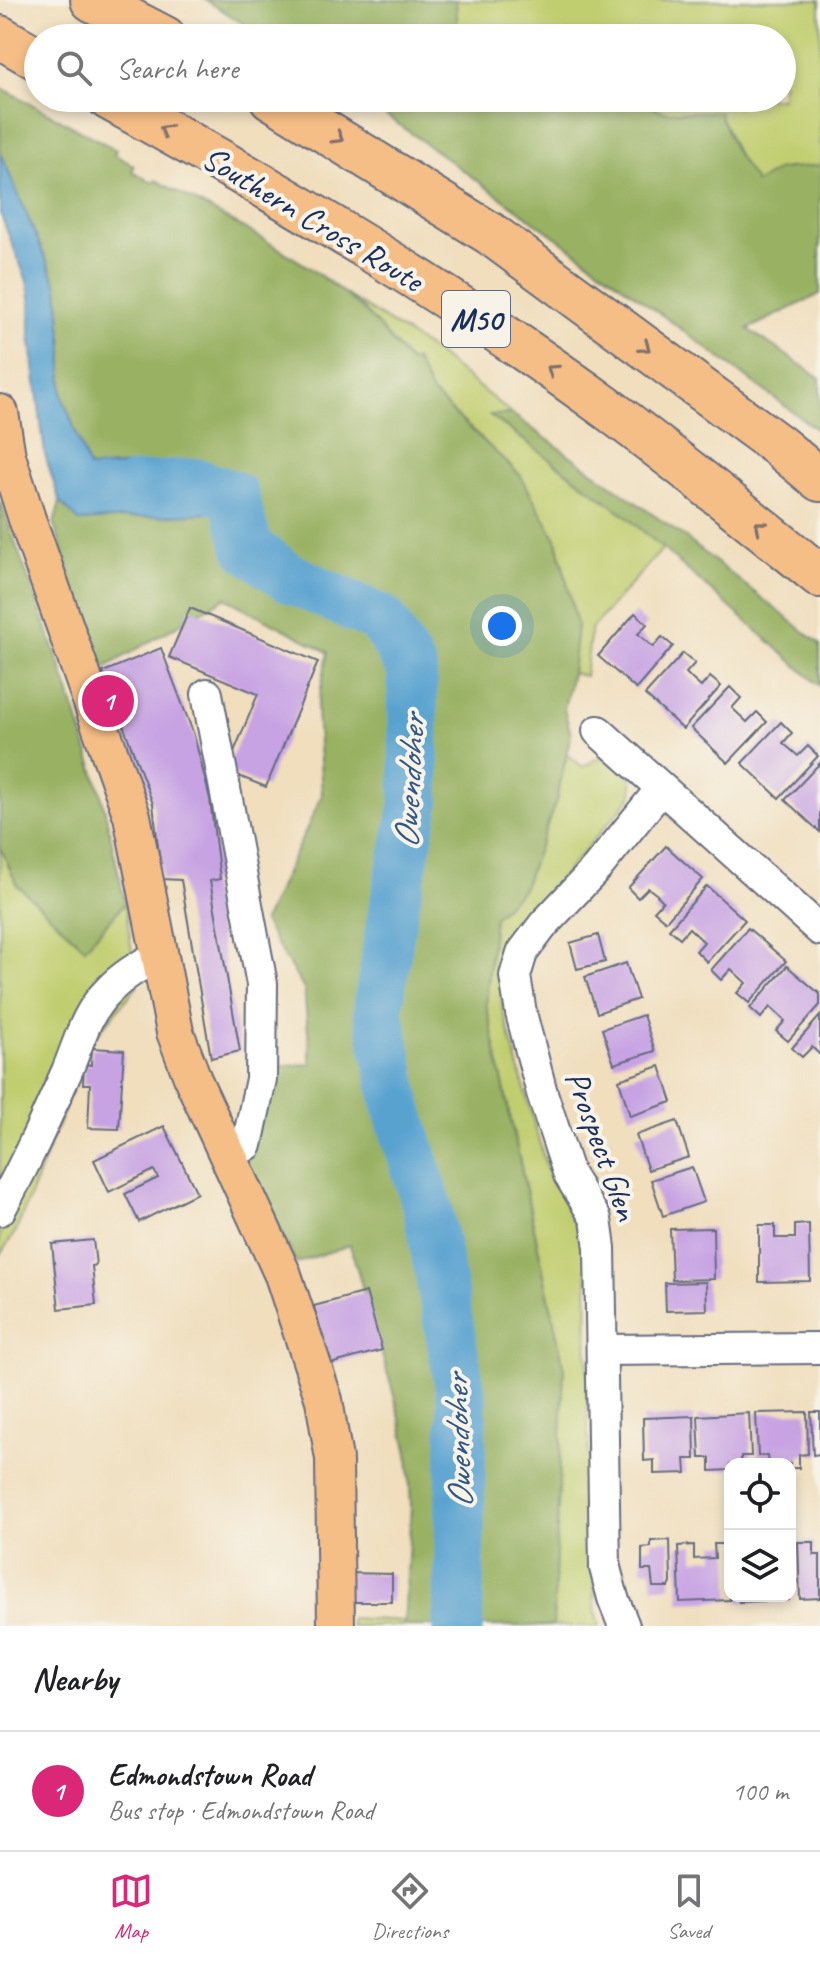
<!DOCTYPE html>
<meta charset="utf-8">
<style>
body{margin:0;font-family:Caveat,sans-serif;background:#f2f2f2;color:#202124}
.controls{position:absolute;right:24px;bottom:24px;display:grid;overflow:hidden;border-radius:16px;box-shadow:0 4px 12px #0003}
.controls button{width:72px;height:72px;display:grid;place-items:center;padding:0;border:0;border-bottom:2px solid #e0e0e0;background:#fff;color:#202124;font:40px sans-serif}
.you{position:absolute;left:502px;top:626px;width:28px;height:28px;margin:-20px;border:6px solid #fff;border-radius:50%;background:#1a73e8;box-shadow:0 0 0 12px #1a73e833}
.badge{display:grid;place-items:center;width:52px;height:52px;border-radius:50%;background:#db2777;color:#fff;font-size:26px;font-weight:700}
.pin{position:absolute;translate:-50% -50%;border:4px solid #fff;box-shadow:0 2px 8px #0006}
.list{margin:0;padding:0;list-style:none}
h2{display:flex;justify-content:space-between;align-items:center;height:104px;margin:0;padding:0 32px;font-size:34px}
h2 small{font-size:26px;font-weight:400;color:#757577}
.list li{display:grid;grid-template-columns:52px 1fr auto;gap:24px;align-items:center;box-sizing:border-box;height:120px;padding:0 32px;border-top:2px solid #e0e0e0}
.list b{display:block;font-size:30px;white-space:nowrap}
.list p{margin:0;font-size:26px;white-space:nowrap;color:#757577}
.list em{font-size:26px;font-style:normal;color:#757577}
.icon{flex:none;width:44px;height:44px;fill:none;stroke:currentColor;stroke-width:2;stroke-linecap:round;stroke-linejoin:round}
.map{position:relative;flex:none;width:820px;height:1626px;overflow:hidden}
.search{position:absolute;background:#fff;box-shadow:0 4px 12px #0003;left:24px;right:24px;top:24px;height:88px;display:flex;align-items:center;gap:20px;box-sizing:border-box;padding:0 28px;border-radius:44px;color:#757577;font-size:30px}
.sheet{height:224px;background:#fff}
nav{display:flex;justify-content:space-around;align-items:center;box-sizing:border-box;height:112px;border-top:2px solid #e0e0e0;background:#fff;font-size:22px;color:#757577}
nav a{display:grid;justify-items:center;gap:4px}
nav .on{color:#db2777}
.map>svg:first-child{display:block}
</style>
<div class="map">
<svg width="820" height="1626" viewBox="0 0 820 1626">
<rect width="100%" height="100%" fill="#f7f3e8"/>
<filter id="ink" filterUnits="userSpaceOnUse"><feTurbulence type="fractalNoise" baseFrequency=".0125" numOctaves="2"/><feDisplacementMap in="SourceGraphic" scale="16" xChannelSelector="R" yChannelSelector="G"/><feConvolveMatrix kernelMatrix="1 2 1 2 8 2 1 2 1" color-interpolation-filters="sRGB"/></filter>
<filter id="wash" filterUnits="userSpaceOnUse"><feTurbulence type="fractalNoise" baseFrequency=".006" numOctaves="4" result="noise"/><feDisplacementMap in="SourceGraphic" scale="32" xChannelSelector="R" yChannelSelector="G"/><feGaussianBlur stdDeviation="1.8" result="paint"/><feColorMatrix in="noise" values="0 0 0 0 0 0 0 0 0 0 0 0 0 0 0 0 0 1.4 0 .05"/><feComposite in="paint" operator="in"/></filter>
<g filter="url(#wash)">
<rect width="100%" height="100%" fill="#f0debd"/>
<g fill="#c1ce70" stroke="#6e7e67" stroke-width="2">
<path d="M 258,0 L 820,0 L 820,294 L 408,98 L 782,98 L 782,38 L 323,38 Z"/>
<path d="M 344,293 L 434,351 L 512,414 L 491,416 L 620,511 L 664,547 L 591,629 L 585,676 L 572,673 L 577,625 L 557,541 L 520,475 L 432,393 L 415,360 L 410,362 L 363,309 Z"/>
<path d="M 567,754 L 583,767 L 596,759 L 610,755 L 632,778 L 632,796 L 533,910 L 506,951 L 500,975 L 503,1011 L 547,1169 L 580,1216 L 587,1242 L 588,1433 L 595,1609 L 600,1626 L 552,1626 L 564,1368 L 486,1004 L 494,916 L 523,889 L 556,801 Z"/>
<path d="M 0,843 L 125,903 L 137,987 L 91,1041 L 16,1231 L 0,1255 Z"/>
<path d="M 350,1618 L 403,1621 L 404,1626 L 350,1626 Z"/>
</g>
<g fill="#98b162" stroke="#5a7060" stroke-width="2">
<path d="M 206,0 L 456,0 L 458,38 L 266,38 Z"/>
<path d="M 0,87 L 116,150 L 114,154 L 134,166 L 132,171 L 153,183 L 156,180 C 225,219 301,254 360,307 C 378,323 393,344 409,362 L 415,360 L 432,393 L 520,475 L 557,541 L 577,625 L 572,673 L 564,709 L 571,734 L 556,801 L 523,889 L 494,917 L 486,1004 L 564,1368 L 553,1626 L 404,1626 L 411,1506 L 408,1453 L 398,1409 L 350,1245 L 296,1263 L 247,1162 L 263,1067 L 311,1064 L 304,989 L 263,922 L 322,796 L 317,709 L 328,652 L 225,598 L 99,671 L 54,524 L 60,502 L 79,521 L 208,512 L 199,461 L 89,468 L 62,395 L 63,348 L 58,287 L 0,152 Z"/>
<path d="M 362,98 L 555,98 L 608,109 L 644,104 L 665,112 L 719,112 L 735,151 L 756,183 L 779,169 L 820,165 L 820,294 L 748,329 L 820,378 L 820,432 L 585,258 Z"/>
<path d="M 512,414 L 683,536 L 820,644 L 820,686 L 620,511 L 490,415 Z"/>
<path d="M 0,501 L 63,673 L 101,793 L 125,903 L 85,948 L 17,885 L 0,847 Z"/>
</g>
<path fill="#59a2d0" stroke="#3a6897" stroke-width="2" d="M 0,152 L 58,288 L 63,348 L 62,395 L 89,468 L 199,461 L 208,513 L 79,521 L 60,502 L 45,455 L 30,335 L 30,297 L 27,281 L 0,213 Z"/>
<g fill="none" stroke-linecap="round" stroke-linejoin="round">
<path stroke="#59a2d0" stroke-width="50" d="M 135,488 L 196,483 L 234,496 L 248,548 L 288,577 L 382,620 L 412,669 L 415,803 L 392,916 L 378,1009 L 397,1106 L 428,1209 L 462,1400 L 458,1626"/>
</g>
<g id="blocks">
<g fill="#c7a3e3">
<path d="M 190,608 L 318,662 L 266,787 L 226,771 L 258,694 L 169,657 Z"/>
<path d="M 635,613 L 647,624 L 638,634 L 653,647 L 662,637 L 673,646 L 636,689 L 598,656 Z"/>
<path d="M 161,648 L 194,735 L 210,799 L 220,879 L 210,881 L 240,1051 L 211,1058 L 181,880 L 162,879 L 153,804 L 103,672 Z"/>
<path d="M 683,653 L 695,663 L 686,673 L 693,680 L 701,687 L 710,677 L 721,686 L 683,729 L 645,695 Z"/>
<path d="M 730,687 L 741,698 L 732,708 L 747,722 L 757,712 L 767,722 L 728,763 L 691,728 Z"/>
<path d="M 781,722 L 792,733 L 783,743 L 798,756 L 808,746 L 818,756 L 779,798 L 742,763 Z"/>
<path d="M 820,763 L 820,832 L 785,800 Z"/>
<path d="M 666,846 L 703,879 L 666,921 L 654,911 L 663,901 L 656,894 L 648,888 L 638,898 L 628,888 Z"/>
<path d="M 707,886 L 745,920 L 707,962 L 696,951 L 704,942 L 689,928 L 680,938 L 669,929 Z"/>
<path d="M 748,928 L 786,961 L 749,1003 L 737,993 L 746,983 L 731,969 L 721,980 L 711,970 Z"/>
<path d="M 598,935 L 605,962 L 577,969 L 570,943 Z"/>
<path d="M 626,963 L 638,999 L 597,1013 L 585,977 Z"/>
<path d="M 787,966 L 820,994 L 820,1005 L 788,1041 L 776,1031 L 785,1021 L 770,1007 L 761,1018 L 750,1008 Z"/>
<path d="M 643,1015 L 655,1051 L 614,1064 L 602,1029 Z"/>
<path d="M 820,1016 L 820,1055 L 812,1047 L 802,1057 L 792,1048 Z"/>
<path d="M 92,1048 L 124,1050 L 119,1129 L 88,1128 L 90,1084 L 83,1084 L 84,1064 L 91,1065 Z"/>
<path d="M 660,1066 L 672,1102 L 630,1116 L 619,1080 Z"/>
<path d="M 677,1121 L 689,1157 L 648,1170 L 636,1135 Z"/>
<path d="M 164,1126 L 197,1193 L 139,1222 L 125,1194 L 158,1178 L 154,1170 L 109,1192 L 94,1160 Z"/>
<path d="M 692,1167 L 704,1202 L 663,1216 L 651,1180 Z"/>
<path d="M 809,1224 L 810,1281 L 759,1282 L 759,1225 L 775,1225 L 775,1238 L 795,1238 L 795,1225 Z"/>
<path d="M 713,1228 L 714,1279 L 672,1280 L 670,1229 Z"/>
<path d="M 93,1240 L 96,1265 L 92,1266 L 96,1305 L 59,1309 L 52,1244 Z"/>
<path d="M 706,1282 L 707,1310 L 666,1311 L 665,1283 Z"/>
<path d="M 366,1292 L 382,1350 L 330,1364 L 314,1306 Z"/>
<path d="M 807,1412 L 808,1454 L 799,1455 L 799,1468 L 790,1468 L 790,1464 L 768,1464 L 767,1456 L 758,1456 L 756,1413 Z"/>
<path d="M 811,1412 L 820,1412 L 820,1454 L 813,1455 Z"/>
<path d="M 749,1413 L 751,1456 L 741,1456 L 741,1464 L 730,1464 L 730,1470 L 710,1471 L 710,1458 L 700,1458 L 698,1416 Z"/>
<path d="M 694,1416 L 695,1459 L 685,1459 L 686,1473 L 654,1474 L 654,1460 L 644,1461 L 643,1418 Z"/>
<path d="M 670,1540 L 671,1583 L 669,1587 L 653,1587 L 651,1570 L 642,1570 L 642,1548 L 651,1547 L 651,1541 Z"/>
<path d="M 798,1542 L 814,1542 L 814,1555 L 820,1555 L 820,1598 L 800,1599 Z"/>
<path d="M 714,1544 L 729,1544 L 730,1600 L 680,1602 L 678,1546 L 694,1545 L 694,1559 L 715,1558 Z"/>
<path d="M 349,1573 L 392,1574 L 392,1602 L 348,1602 Z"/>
<path d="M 739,1596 L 789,1596 L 789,1600 L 739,1602 Z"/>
</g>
</g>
</g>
<g filter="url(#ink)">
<use href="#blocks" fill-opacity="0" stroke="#666c7f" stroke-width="2"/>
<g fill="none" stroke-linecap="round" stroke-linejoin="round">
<g stroke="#666c7f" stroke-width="34">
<g id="minor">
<path d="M 207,694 L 262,984 L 261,1079 L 247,1145 L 228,1156"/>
<path d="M 598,731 L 820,930"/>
<path d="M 0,1210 C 25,1165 46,1118 67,1071 C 79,1043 85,1013 109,990 C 122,976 142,964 160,955"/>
<path d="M 602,1350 L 820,1348"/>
<path d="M 624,1626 L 613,1598 L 605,1568 L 600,1248 L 596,1219 L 569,1175 L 542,1093 L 521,1013 L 515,976 L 522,953 L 544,924 L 597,868 L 661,789"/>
</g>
</g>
<g stroke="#666c7f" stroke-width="40">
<path id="major" d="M 0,413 L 7,456 L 27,519 L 132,816 L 175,1032 L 194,1082 L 283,1275 L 324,1400 L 334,1459 L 336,1626"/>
</g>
<g stroke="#666c7f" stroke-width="46">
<g id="highway">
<path d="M 92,0 L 165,38"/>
<path d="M 0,37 L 38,59"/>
<path d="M 108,98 C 280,193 452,294 611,411 C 682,464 751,520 820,576"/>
<path d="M 271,98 L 491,234 L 779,446 L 820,480"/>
</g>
</g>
<use href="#minor" stroke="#fff" stroke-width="30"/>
<use href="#major" stroke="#f6be87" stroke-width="36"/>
<use href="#highway" stroke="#f6be87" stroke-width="42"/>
</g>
<defs><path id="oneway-chevron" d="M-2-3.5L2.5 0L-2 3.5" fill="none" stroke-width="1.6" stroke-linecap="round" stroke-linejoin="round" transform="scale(2)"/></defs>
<g stroke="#7e6f70">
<use href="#oneway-chevron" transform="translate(165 130) rotate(-151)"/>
<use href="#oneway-chevron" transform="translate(338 138) rotate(32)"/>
<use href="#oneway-chevron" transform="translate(645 347) rotate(36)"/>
<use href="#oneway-chevron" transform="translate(552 370) rotate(-146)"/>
<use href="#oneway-chevron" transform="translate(760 526) rotate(-141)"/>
</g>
</g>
<g text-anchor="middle" stroke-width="8" stroke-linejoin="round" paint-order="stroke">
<rect fill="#f7f3e8" stroke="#5d6a87" stroke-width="2" x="442" y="291" width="68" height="56" rx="6"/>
<g font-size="32" font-weight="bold" fill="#1b2f5e">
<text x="476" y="330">M50</text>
</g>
<g font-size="34" fill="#1b2f5e" stroke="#f7f3e8">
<text transform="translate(313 218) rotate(31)" y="12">Southern Cross Route</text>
<text transform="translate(603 1145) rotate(70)" y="12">Prospect Glen</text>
</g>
<g font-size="36" font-style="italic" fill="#315786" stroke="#f7f3e8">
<text transform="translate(408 782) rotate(-87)" y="13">Owendoher</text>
<text transform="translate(457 1442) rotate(-92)" y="13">Owendoher</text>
</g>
</g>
</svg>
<div class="controls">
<button><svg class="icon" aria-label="locate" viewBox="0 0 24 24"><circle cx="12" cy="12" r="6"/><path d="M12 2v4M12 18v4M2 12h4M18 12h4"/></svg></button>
<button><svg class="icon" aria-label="layers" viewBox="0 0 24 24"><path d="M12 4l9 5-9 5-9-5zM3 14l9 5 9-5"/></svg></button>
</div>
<div class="you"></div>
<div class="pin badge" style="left:108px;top:701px">1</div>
<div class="search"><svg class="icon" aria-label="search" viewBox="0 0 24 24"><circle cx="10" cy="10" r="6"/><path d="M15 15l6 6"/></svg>Search here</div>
</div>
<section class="sheet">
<h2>Nearby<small></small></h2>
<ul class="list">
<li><span class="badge">1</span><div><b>Edmondstown Road</b><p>Bus stop · Edmondstown Road</p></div><em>100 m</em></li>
</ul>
</section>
<nav>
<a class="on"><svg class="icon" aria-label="map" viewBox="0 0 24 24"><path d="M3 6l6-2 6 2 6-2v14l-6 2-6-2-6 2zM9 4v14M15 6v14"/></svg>Map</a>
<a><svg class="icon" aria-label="directions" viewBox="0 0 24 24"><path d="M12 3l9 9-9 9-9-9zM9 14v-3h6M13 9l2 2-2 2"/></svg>Directions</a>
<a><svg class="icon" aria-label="saved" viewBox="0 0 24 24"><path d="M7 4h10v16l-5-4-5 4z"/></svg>Saved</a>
</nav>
